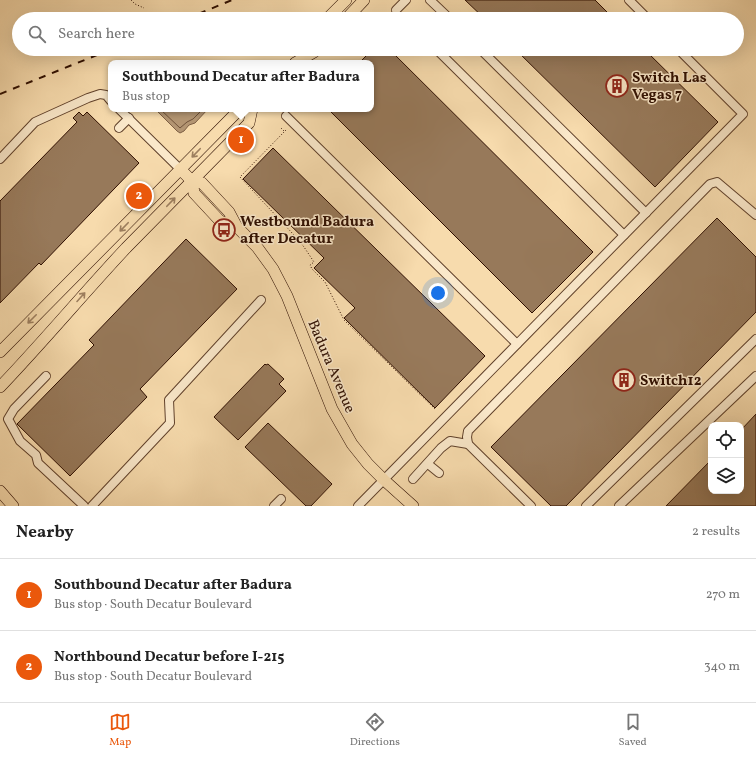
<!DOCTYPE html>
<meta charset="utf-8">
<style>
body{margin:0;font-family:Vollkorn,serif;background:#f6f6f6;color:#222}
.controls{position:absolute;right:12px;bottom:12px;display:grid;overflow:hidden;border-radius:8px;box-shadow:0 4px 16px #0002}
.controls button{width:36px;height:36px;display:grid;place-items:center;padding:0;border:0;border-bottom:1px solid #e0e0e0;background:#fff;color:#222;font:20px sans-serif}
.you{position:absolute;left:438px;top:293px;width:14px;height:14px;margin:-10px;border:3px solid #fff;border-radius:50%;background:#1a73e8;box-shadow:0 0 0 6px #1a73e833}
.badge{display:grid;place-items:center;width:26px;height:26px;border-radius:50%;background:#ea580c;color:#fff;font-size:13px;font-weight:700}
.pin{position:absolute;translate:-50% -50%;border:2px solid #fff;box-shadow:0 1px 4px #0006}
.popup{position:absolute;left:108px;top:60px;width:266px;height:52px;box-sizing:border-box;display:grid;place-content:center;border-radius:8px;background:#fff;filter:drop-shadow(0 1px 3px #0005);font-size:13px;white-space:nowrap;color:#767676}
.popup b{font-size:15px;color:#222}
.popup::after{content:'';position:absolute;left:50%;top:100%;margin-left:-8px;border:8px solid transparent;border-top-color:#fff}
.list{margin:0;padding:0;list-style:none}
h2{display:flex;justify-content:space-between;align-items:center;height:52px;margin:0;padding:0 16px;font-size:17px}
h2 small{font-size:13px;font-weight:400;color:#767676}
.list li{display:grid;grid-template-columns:26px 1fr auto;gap:12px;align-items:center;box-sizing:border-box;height:72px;padding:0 16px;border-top:1px solid #e0e0e0}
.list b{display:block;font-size:15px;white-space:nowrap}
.list p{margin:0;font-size:13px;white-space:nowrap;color:#767676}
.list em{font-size:13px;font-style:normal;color:#767676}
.icon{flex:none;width:22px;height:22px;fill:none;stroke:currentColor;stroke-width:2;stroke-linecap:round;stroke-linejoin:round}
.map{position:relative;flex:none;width:756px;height:506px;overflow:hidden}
.search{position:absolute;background:#fff;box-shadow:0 4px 16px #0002;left:12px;right:12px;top:12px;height:44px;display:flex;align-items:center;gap:10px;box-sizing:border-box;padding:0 14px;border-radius:22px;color:#767676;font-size:15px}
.sheet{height:196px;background:#fff}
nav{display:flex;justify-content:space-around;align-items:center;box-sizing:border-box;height:56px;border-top:1px solid #e0e0e0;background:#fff;font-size:11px;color:#767676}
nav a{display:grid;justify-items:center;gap:2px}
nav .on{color:#ea580c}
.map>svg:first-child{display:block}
</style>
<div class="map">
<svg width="756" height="506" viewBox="0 0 756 506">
<rect width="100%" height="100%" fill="#f7dbad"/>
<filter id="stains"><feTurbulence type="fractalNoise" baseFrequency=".005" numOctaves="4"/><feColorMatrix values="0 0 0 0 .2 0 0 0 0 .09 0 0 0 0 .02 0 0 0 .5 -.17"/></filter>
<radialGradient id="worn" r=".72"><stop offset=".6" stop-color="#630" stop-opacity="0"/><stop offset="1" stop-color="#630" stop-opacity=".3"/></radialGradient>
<path fill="#b39572" stroke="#7e5f44" d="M 155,109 L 208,109 L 195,123 L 189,125 L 184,131 L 180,133 L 177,131 Z"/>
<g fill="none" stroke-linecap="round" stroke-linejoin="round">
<path stroke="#705239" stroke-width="1" d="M 160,109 L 180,128 L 187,122 L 193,119 L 203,109"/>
</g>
<g fill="#97795a" stroke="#2e0e00">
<path d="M 465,0 L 595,0 L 614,19 L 485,19 Z"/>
<path d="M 373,49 L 389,49 L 593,252 L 532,313 L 328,109 L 371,109 L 371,63 L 359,63 Z"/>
<path d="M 515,49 L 644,49 L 718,122 L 655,187 Z"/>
<path d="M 79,112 L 83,116 L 87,112 L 139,163 L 41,265 L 39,263 L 0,303 L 0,201 L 77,122 L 73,118 Z"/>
<path d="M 273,148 L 485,356 L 435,408 L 344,318 L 355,308 L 314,268 L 324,258 L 243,179 Z"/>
<path d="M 717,218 L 756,257 L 756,312 L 566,506 L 551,506 L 491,447 Z"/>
<path d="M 186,239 L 237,289 L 140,389 L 147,397 L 70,476 L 17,424 L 94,345 L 89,340 Z"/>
<path d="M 265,364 L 266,365 L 268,364 L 284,379 L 279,384 L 286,391 L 238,440 L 214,417 Z"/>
<path d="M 756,414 L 756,506 L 666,506 L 711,460 L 711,491 L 741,491 L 741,430 Z"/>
<path d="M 268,423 L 332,484 L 311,506 L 306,506 L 245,447 Z"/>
</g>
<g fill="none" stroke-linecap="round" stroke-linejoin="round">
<g stroke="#60412b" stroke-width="10">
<g id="minor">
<path d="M 430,0 L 450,19"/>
<path d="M 629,0 L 648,19"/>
<path d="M 396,10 L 406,0"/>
<path d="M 436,49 L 624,235"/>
<path d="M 480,49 L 646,213"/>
<path d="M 119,109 L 180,169"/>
<path d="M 286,116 L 517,344"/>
<path d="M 119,128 L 129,118"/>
<path d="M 0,159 L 35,122 L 88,98 L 100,94 L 106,95 L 111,101"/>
<path d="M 46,376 L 14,409 L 8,419 L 20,441 L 36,455 L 38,463 L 84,506"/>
<path d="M 428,464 L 439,473"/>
<path d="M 413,479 L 441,448 L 450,441 L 468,444"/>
<path d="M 92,506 L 170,423 L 169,400 L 261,300"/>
<path d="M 274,506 L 281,499"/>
<path d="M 358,506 L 743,114 L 678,49"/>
<path d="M 531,506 L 468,444 L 467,437 L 468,431 L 710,184 L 717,182 L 756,215"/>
<path d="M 586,506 L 756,339"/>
<path d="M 619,506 L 756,376"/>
</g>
</g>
<g stroke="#2e0e00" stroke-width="12">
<g id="major">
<path d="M 327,19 L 346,0"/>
<path d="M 346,19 L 364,0"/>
<path d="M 295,63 L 314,52 L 317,49"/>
<path d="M 180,169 L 192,181 L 202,183 L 229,212 L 237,227 L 257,247 L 273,269 L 287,296 L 332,409 L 352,444 L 368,464 L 384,480 L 413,506"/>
<path d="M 192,181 L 194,193 L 220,221 L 237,227"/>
<path d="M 0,352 L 237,112 L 244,109"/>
<path d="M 0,387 C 43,342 83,294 126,248 C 167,206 208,165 249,123 L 252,109"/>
<path d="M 0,491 L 13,506"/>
</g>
</g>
<g stroke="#2e0e00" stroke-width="1" stroke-dasharray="1 2" stroke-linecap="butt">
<path d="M 131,0 L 135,4 L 144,8"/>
<path d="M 281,128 L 285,132"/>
<path d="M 286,130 L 240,177 L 293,234 L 304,247 L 314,262 L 310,265 L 312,269 L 325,282 L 344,320 L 436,410"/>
</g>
<use href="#minor" stroke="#fae8ca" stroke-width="8"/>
<use href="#major" stroke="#f7dbad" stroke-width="11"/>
<g stroke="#2e0e00" stroke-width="2" stroke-dasharray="7 7" stroke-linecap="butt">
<path d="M 186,19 L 232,0"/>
<path d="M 0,94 L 112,49"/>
</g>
</g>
<defs><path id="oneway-shaft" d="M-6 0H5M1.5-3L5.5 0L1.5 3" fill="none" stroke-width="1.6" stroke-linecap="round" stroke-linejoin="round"/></defs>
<g stroke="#9d7f5f">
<use href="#oneway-shaft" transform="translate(196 153) rotate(134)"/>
<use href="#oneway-shaft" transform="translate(171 202) rotate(-46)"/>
<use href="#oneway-shaft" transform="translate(124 227) rotate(134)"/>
<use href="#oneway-shaft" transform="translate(81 297) rotate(-48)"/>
<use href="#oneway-shaft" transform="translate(32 319) rotate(135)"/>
</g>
<defs>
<g id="building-ring" transform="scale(1.15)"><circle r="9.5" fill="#fae8ca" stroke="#8f2418" stroke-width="1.5"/><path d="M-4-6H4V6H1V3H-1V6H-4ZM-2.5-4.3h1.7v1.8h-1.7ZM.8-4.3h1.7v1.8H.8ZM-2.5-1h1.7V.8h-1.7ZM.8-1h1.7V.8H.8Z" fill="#8f2418"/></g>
<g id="bus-ring" transform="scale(1.15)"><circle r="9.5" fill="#fae8ca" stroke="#8f2418" stroke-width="1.5"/><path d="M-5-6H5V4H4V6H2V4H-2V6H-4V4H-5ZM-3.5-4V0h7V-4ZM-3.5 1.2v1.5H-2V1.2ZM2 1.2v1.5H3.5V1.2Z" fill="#8f2418"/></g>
</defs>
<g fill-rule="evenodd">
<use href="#building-ring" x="617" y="86"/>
<use href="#bus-ring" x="224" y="230"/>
<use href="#building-ring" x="624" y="380"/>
</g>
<g text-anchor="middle" stroke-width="3" stroke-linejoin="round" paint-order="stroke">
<g font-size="15" font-weight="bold" fill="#2e0e00" stroke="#fae8ca" text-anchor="start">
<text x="632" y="82">Switch Las<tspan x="632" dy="17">Vegas 7</tspan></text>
<text x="240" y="226">Westbound Badura<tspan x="240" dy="17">after Decatur</tspan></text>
<text x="640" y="385">Switch12</text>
</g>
<g font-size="15" fill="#2e0e00" stroke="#fae8ca">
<text transform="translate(332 366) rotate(67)" y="5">Badura Avenue</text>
</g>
</g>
<rect width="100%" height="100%" filter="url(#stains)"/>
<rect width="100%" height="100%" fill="url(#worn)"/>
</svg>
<div class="controls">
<button><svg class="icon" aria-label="locate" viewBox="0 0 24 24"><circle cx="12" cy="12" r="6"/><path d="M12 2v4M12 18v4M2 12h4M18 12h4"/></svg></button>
<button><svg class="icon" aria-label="layers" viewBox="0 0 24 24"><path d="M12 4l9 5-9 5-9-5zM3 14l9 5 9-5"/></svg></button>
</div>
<div class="you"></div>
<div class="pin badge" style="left:241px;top:140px">1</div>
<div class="popup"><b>Southbound Decatur after Badura</b>Bus stop</div>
<div class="pin badge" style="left:139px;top:196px">2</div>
<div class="search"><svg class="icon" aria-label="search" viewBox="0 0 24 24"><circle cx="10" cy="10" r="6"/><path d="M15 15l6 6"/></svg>Search here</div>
</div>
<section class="sheet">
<h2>Nearby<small>2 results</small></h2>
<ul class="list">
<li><span class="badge">1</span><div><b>Southbound Decatur after Badura</b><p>Bus stop · South Decatur Boulevard</p></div><em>270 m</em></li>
<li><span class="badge">2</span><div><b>Northbound Decatur before I-215</b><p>Bus stop · South Decatur Boulevard</p></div><em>340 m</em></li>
</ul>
</section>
<nav>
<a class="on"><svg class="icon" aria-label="map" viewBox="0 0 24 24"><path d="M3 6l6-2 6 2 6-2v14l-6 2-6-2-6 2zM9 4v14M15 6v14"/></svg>Map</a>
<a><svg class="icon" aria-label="directions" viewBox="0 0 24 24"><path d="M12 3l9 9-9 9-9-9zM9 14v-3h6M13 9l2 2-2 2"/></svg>Directions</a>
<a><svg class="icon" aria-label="saved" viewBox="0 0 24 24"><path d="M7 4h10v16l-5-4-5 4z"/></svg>Saved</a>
</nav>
